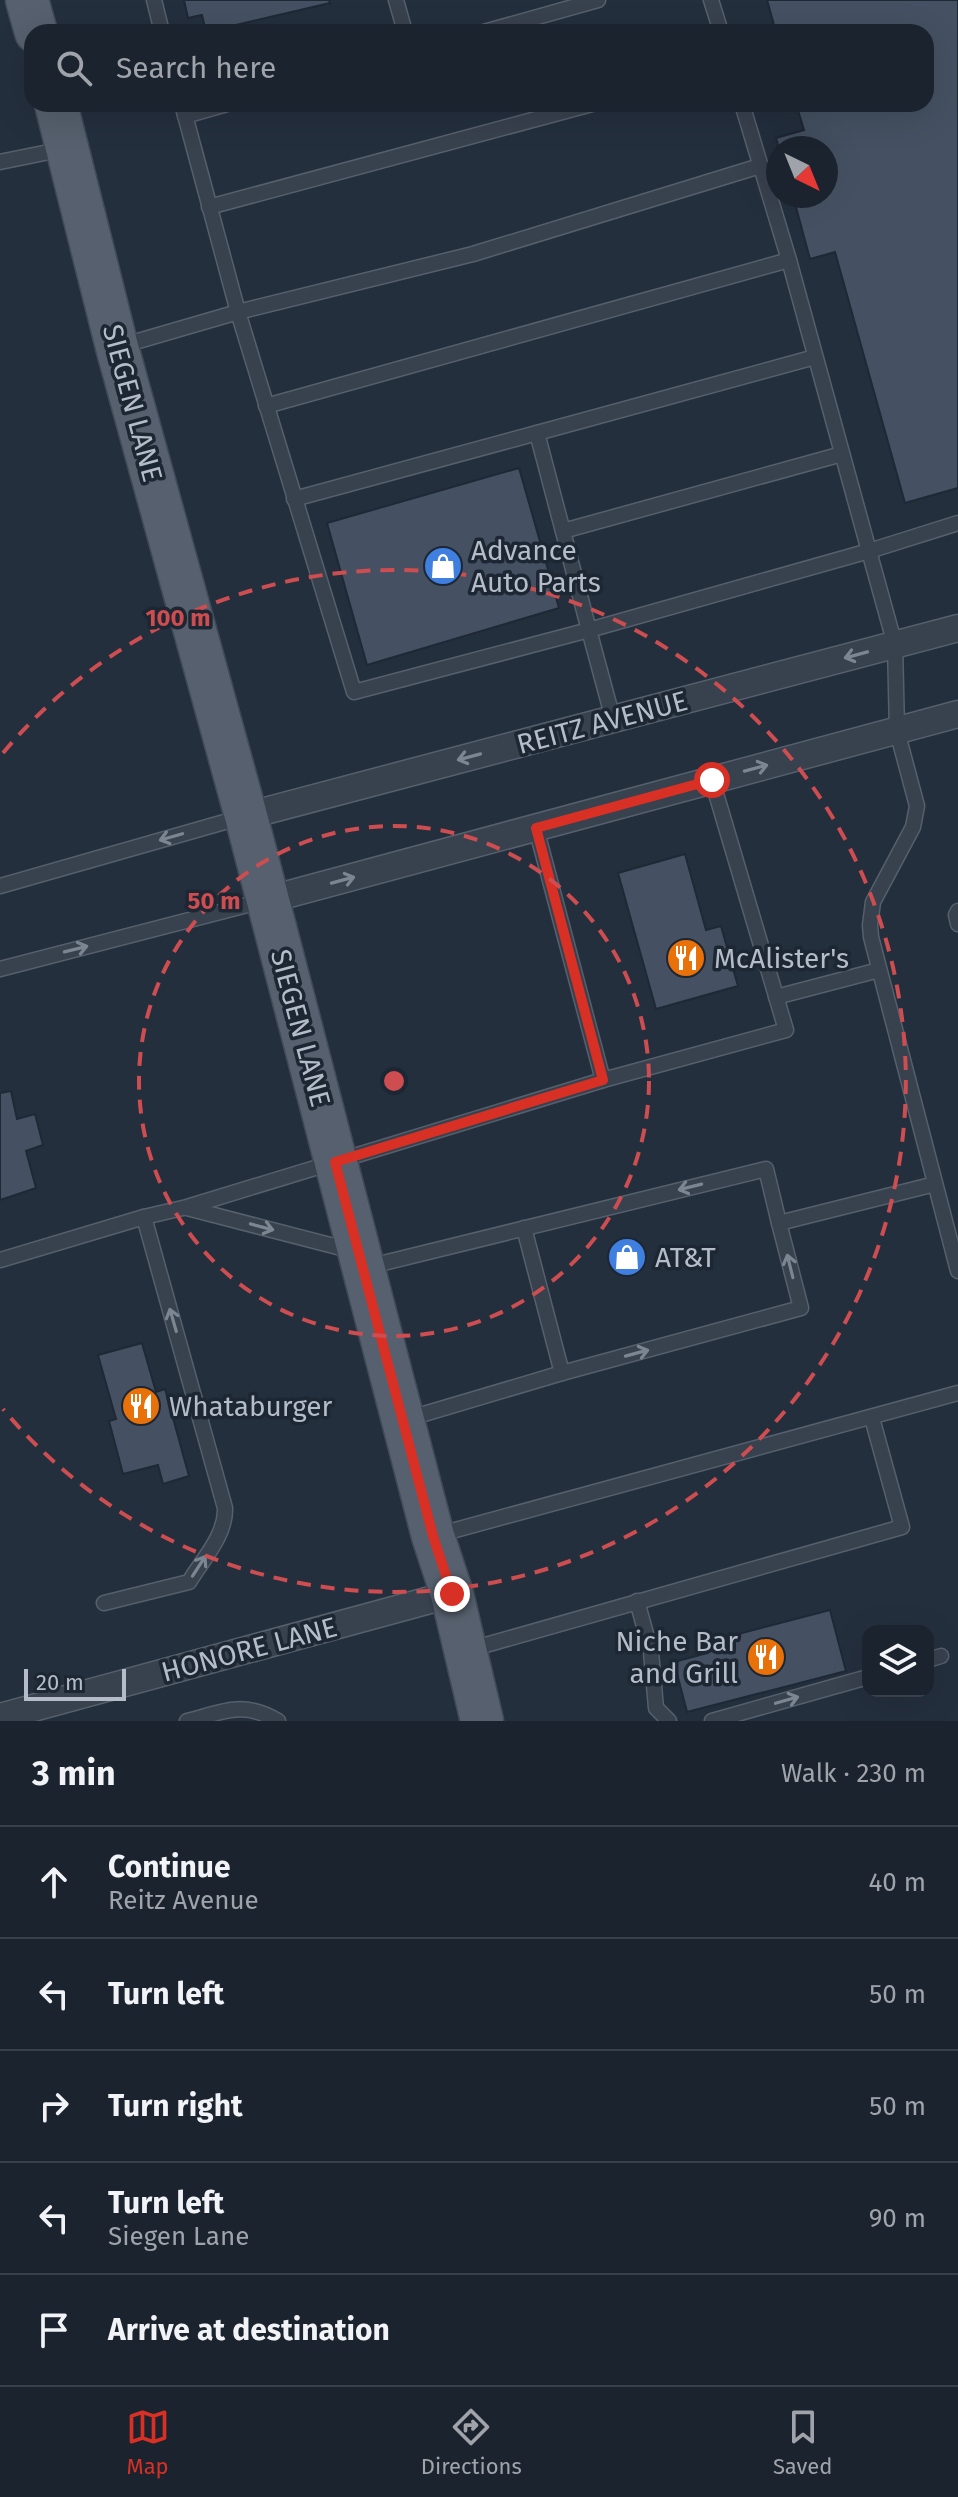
<!DOCTYPE html>
<meta charset="utf-8">
<style>
body{margin:0;font-family:"Fira Sans",sans-serif;background:#282f3a;color:#f1f3f6}
.controls{position:absolute;right:24px;bottom:24px;display:grid;overflow:hidden;border-radius:16px;box-shadow:0 8px 32px #0002}
.controls button{width:72px;height:72px;display:grid;place-items:center;padding:0;border:0;border-bottom:2px solid #39404a;background:#1b232e;color:#f1f3f6;font:40px sans-serif}
.compass{position:absolute;left:766px;top:136px;width:72px;height:72px;border-radius:50%;background:#1b232e;box-shadow:0 8px 32px #0002;rotate:137deg}
.scale{position:absolute;left:24px;bottom:20px;width:102px;box-sizing:border-box;padding-left:8px;border:4px solid #b4bcc9;border-top:0;font-size:22px;line-height:28px;white-space:nowrap;color:#b4bcc9;-webkit-text-stroke:6px #1d2633;paint-order:stroke}
.stop{position:absolute;width:24px;height:24px;margin:-18px;border:6px solid #d93025;border-radius:50%;background:#fff}
.stop.end{background:#d93025;border-color:#fff;box-shadow:0 2px 8px #0008}
.list{margin:0;padding:0;list-style:none}
h2{display:flex;justify-content:space-between;align-items:center;height:104px;margin:0;padding:0 32px;font-size:34px}
h2 small{font-size:26px;font-weight:400;color:#a0a4aa}
.list li{display:grid;grid-template-columns:52px 1fr auto;gap:24px;align-items:center;box-sizing:border-box;height:112px;padding:0 32px;border-top:2px solid #39404a}
.list b{display:block;font-size:30px;white-space:nowrap}
.list p{margin:0;font-size:26px;white-space:nowrap;color:#a0a4aa}
.list em{font-size:26px;font-style:normal;color:#a0a4aa}
.icon{flex:none;width:44px;height:44px;fill:none;stroke:currentColor;stroke-width:2;stroke-linecap:round;stroke-linejoin:round}
.map{position:relative;flex:none;width:958px;height:1721px;overflow:hidden}
.search{position:absolute;background:#1b232e;box-shadow:0 8px 32px #0002;left:24px;right:24px;top:24px;height:88px;display:flex;align-items:center;gap:20px;box-sizing:border-box;padding:0 28px;border-radius:24px;color:#a0a4aa;font-size:30px}
.sheet{height:664px;background:#1b232e}
nav{display:flex;justify-content:space-around;align-items:center;box-sizing:border-box;height:112px;border-top:2px solid #39404a;background:#1b232e;font-size:22px;color:#a0a4aa}
nav a{display:grid;justify-items:center;gap:4px}
nav .on{color:#d93025}
.map>svg:first-child{display:block}
</style>
<div class="map">
<svg width="958" height="1721" viewBox="0 0 958 1721">
<rect width="100%" height="100%" fill="#242f3e"/>
<g fill="#455162" stroke="#1f2835" stroke-width="2">
<path d="M 184,0 L 329,0 L 330,3 L 206,32 L 202,15 L 188,18 Z"/>
<path d="M 767,0 L 958,0 L 958,488 L 905,503 L 835,252 L 810,259 L 793,196 L 826,196 L 826,148 L 779,148 L 776,138 L 804,130 L 796,104 L 926,104 L 926,32 L 776,32 Z"/>
<path d="M 519,468 L 559,608 L 367,665 L 327,523 Z"/>
<path d="M 685,854 L 706,930 L 721,926 L 738,986 L 656,1009 L 618,873 Z"/>
<path d="M 11,1091 L 17,1119 L 35,1114 L 43,1145 L 26,1151 L 36,1188 L 0,1200 L 0,1093 Z"/>
<path d="M 142,1343 L 156,1392 L 165,1389 L 189,1476 L 163,1484 L 158,1465 L 123,1474 L 109,1421 L 116,1419 L 98,1355 Z"/>
<path d="M 830,1610 L 846,1671 L 687,1712 L 674,1662 L 707,1653 L 704,1643 Z"/>
</g>
<g fill="none" stroke-linecap="round" stroke-linejoin="round">
<g stroke="#565f6c" stroke-width="17">
<g id="service">
<path d="M 154,0 L 162,32"/>
<path d="M 396,0 L 405,32"/>
<path d="M 711,0 L 721,32"/>
<path d="M 484,32 L 598,0"/>
<path d="M 182,104 L 238,312 L 354,692 L 589,630 L 537,433 L 815,357"/>
<path d="M 742,104 L 789,260 L 869,551 L 958,523"/>
<path d="M 185,116 L 227,104"/>
<path d="M 0,162 L 64,149"/>
<path d="M 209,207 L 592,104"/>
<path d="M 121,346 L 238,312 L 473,254 L 760,166"/>
<path d="M 266,406 L 789,260"/>
<path d="M 294,499 L 537,433"/>
<path d="M 563,531 L 842,454"/>
<path d="M 613,719 L 589,630 L 869,551 L 895,645 L 897,731 L 917,806 L 913,827 L 873,902 L 870,925 L 871,937 L 958,1271"/>
<path d="M 536,828 L 603,1080"/>
<path d="M 0,886 L 242,817"/>
<path d="M 958,911 L 956,915 L 958,924"/>
<path d="M 0,969 L 263,901"/>
<path d="M 776,997 L 879,970"/>
<path d="M 187,1208 L 353,1251"/>
<path d="M 524,1228 L 562,1373"/>
<path d="M 0,1260 L 144,1217 L 187,1207 L 603,1080 L 786,1030 L 712,780"/>
<path d="M 367,1267 L 766,1169 L 779,1223 L 935,1184"/>
<path d="M 407,1419 L 562,1373 L 801,1308 L 779,1223"/>
<path d="M 437,1535 L 958,1393"/>
<path d="M 637,1601 L 651,1652 L 656,1708 L 669,1721"/>
<path d="M 104,1603 L 189,1582 C 203,1559 226,1535 225,1508 L 144,1217"/>
<path d="M 468,1650 L 902,1527 L 872,1418"/>
<path d="M 928,1660 L 941,1656"/>
<path d="M 187,1721 C 223,1712 243,1700 278,1721"/>
<path d="M 712,1721 L 868,1677"/>
</g>
</g>
<g stroke="#565f6c" stroke-width="29">
<g id="minor">
<path d="M 246,816 L 958,628"/>
<path d="M 267,900 L 958,714"/>
<path d="M 0,1717 L 452,1594"/>
</g>
</g>
<g stroke="#414a57" stroke-width="45">
<g id="primary">
<path d="M 27,0 L 36,32"/>
<path d="M 56,104 L 117,347 L 246,816 L 433,1536 L 452,1594 L 482,1721"/>
</g>
</g>
<use href="#service" stroke="#38414e" stroke-width="14"/>
<use href="#minor" stroke="#38414e" stroke-width="26"/>
<use href="#primary" stroke="#56606e" stroke-width="42"/>
</g>
<defs><path id="oneway-shaft" d="M-6 0H5M1.5-3L5.5 0L1.5 3" fill="none" stroke-width="1.6" stroke-linecap="round" stroke-linejoin="round" transform="scale(2)"/></defs>
<g stroke="#7c8592">
<use href="#oneway-shaft" transform="translate(856 655) rotate(165)"/>
<use href="#oneway-shaft" transform="translate(469 757) rotate(165)"/>
<use href="#oneway-shaft" transform="translate(756 768) rotate(-15)"/>
<use href="#oneway-shaft" transform="translate(171 837) rotate(164)"/>
<use href="#oneway-shaft" transform="translate(343 880) rotate(-15)"/>
<use href="#oneway-shaft" transform="translate(76 949) rotate(-14)"/>
<use href="#oneway-shaft" transform="translate(690 1187) rotate(166)"/>
<use href="#oneway-shaft" transform="translate(262 1227) rotate(15)"/>
<use href="#oneway-shaft" transform="translate(790 1266) rotate(-104)"/>
<use href="#oneway-shaft" transform="translate(173 1320) rotate(-106)"/>
<use href="#oneway-shaft" transform="translate(637 1353) rotate(-15)"/>
<use href="#oneway-shaft" transform="translate(199 1566) rotate(-57)"/>
<use href="#oneway-shaft" transform="translate(787 1700) rotate(-16)"/>
</g>
<g fill="none" stroke-linecap="round" stroke-linejoin="round">
<path stroke="#d93025" stroke-width="10" d="M 452,1594 L 433,1536 L 335,1162 L 603,1080 L 536,828 L 712,780"/>
</g>
<g fill="none" stroke="#ce4d50" stroke-width="4" stroke-dasharray="14 10">
<circle cx="394" cy="1081" r="255"/>
<path d="M3 753A511 511 0 1 1 3 1409"/>
</g>
<defs>
<g id="shop-disc" transform="scale(2)"><circle r="9.5" fill="#3f7fe0" stroke="#1d2633"/><path d="M-5-2.5h2.3a2.7 3.5 0 0 1 5.4 0H5L5.5 6h-11ZM-1.5-2.5h3a1.5 2.3 0 0 0-3 0Z" fill="#fff"/></g>
<g id="restaurant-disc" transform="scale(2)"><circle r="9.5" fill="#e8710a" stroke="#1d2633"/><path d="M-5-6h1v4h1v-4h1v4h1v-4h1v5L-1.5 .5V6h-2V.5L-5-1ZM5-6V6H3V1.5H1.5Q1.5-4 5-6Z" fill="#fff"/></g>
</defs>
<g fill-rule="evenodd">
<use href="#shop-disc" x="443" y="566"/>
<use href="#restaurant-disc" x="686" y="958"/>
<use href="#shop-disc" x="627" y="1257"/>
<use href="#restaurant-disc" x="141" y="1406"/>
<use href="#restaurant-disc" x="766" y="1657"/>
</g>
<g text-anchor="middle" stroke-width="7" stroke-linejoin="round" paint-order="stroke">
<g font-size="28" fill="#b4bcc9" stroke="#1d2633">
<text transform="translate(133 403) rotate(75)" y="10">SIEGEN LANE</text>
<text transform="translate(602 722) rotate(-15)" y="10">REITZ AVENUE</text>
<text transform="translate(301 1028) rotate(75)" y="10">SIEGEN LANE</text>
<text transform="translate(249 1649) rotate(-15)" y="10">HONORE LANE</text>
</g>
<g font-size="28" fill="#b4bcc9" stroke="#1d2633" text-anchor="start">
<text x="471" y="560">Advance<tspan x="471" dy="32">Auto Parts</tspan></text>
<text x="714" y="968">McAlister's</text>
<text x="655" y="1267">AT&amp;T</text>
<text x="169" y="1416">Whataburger</text>
<text x="738" y="1651" text-anchor="end">Niche Bar<tspan x="738" dy="32">and Grill</tspan></text>
</g>
</g>
<circle cx="394" cy="1081" r="12" fill="#ce4d50" stroke="#1d2633" stroke-width="4"/>
<g font-size="24" text-anchor="middle" font-weight="bold" fill="#ce4d50" stroke="#1d2633" stroke-width="7" stroke-linejoin="round" paint-order="stroke">
<text x="178" y="626">100 m</text>
<text x="214" y="909">50 m</text>
</g>
</svg>
<div class="controls">
<button><svg class="icon" aria-label="layers" viewBox="0 0 24 24"><path d="M12 4l9 5-9 5-9-5zM3 14l9 5 9-5"/></svg></button>
</div>
<svg class="compass" viewBox="-18 -18 36 36"><path d="M0-13l5 13h-10z" fill="#e53935"/><path d="M0 13l5-13h-10z" fill="#a0a4aa"/></svg>
<div class="scale">20 m</div>
<div class="stop" style="left:712px;top:780px"></div>
<div class="stop end" style="left:452px;top:1594px"></div>
<div class="search"><svg class="icon" aria-label="search" viewBox="0 0 24 24"><circle cx="10" cy="10" r="6"/><path d="M15 15l6 6"/></svg>Search here</div>
</div>
<section class="sheet">
<h2>3 min<small>Walk · 230 m</small></h2>
<ul class="list">
<li><svg class="icon" aria-label="ahead" viewBox="0 0 24 24"><path d="M12 20V5M6 11l6-6 6 6"/></svg><div><b>Continue</b><p>Reitz Avenue</p></div><em>40 m</em></li>
<li><svg class="icon" aria-label="left" viewBox="0 0 24 24"><path d="M17 20v-9H6M10 6l-5 5 5 5"/></svg><div><b>Turn left</b></div><em>50 m</em></li>
<li><svg class="icon" aria-label="right" viewBox="0 0 24 24"><path d="M7 20v-9h11M14 6l5 5-5 5"/></svg><div><b>Turn right</b></div><em>50 m</em></li>
<li><svg class="icon" aria-label="left" viewBox="0 0 24 24"><path d="M17 20v-9H6M10 6l-5 5 5 5"/></svg><div><b>Turn left</b><p>Siegen Lane</p></div><em>90 m</em></li>
<li><svg class="icon" aria-label="arrive" viewBox="0 0 24 24"><path d="M6 21V4h12l-3 4 3 4H6"/></svg><div><b>Arrive at destination</b></div></li>
</ul>
</section>
<nav>
<a class="on"><svg class="icon" aria-label="map" viewBox="0 0 24 24"><path d="M3 6l6-2 6 2 6-2v14l-6 2-6-2-6 2zM9 4v14M15 6v14"/></svg>Map</a>
<a><svg class="icon" aria-label="directions" viewBox="0 0 24 24"><path d="M12 3l9 9-9 9-9-9zM9 14v-3h6M13 9l2 2-2 2"/></svg>Directions</a>
<a><svg class="icon" aria-label="saved" viewBox="0 0 24 24"><path d="M7 4h10v16l-5-4-5 4z"/></svg>Saved</a>
</nav>
